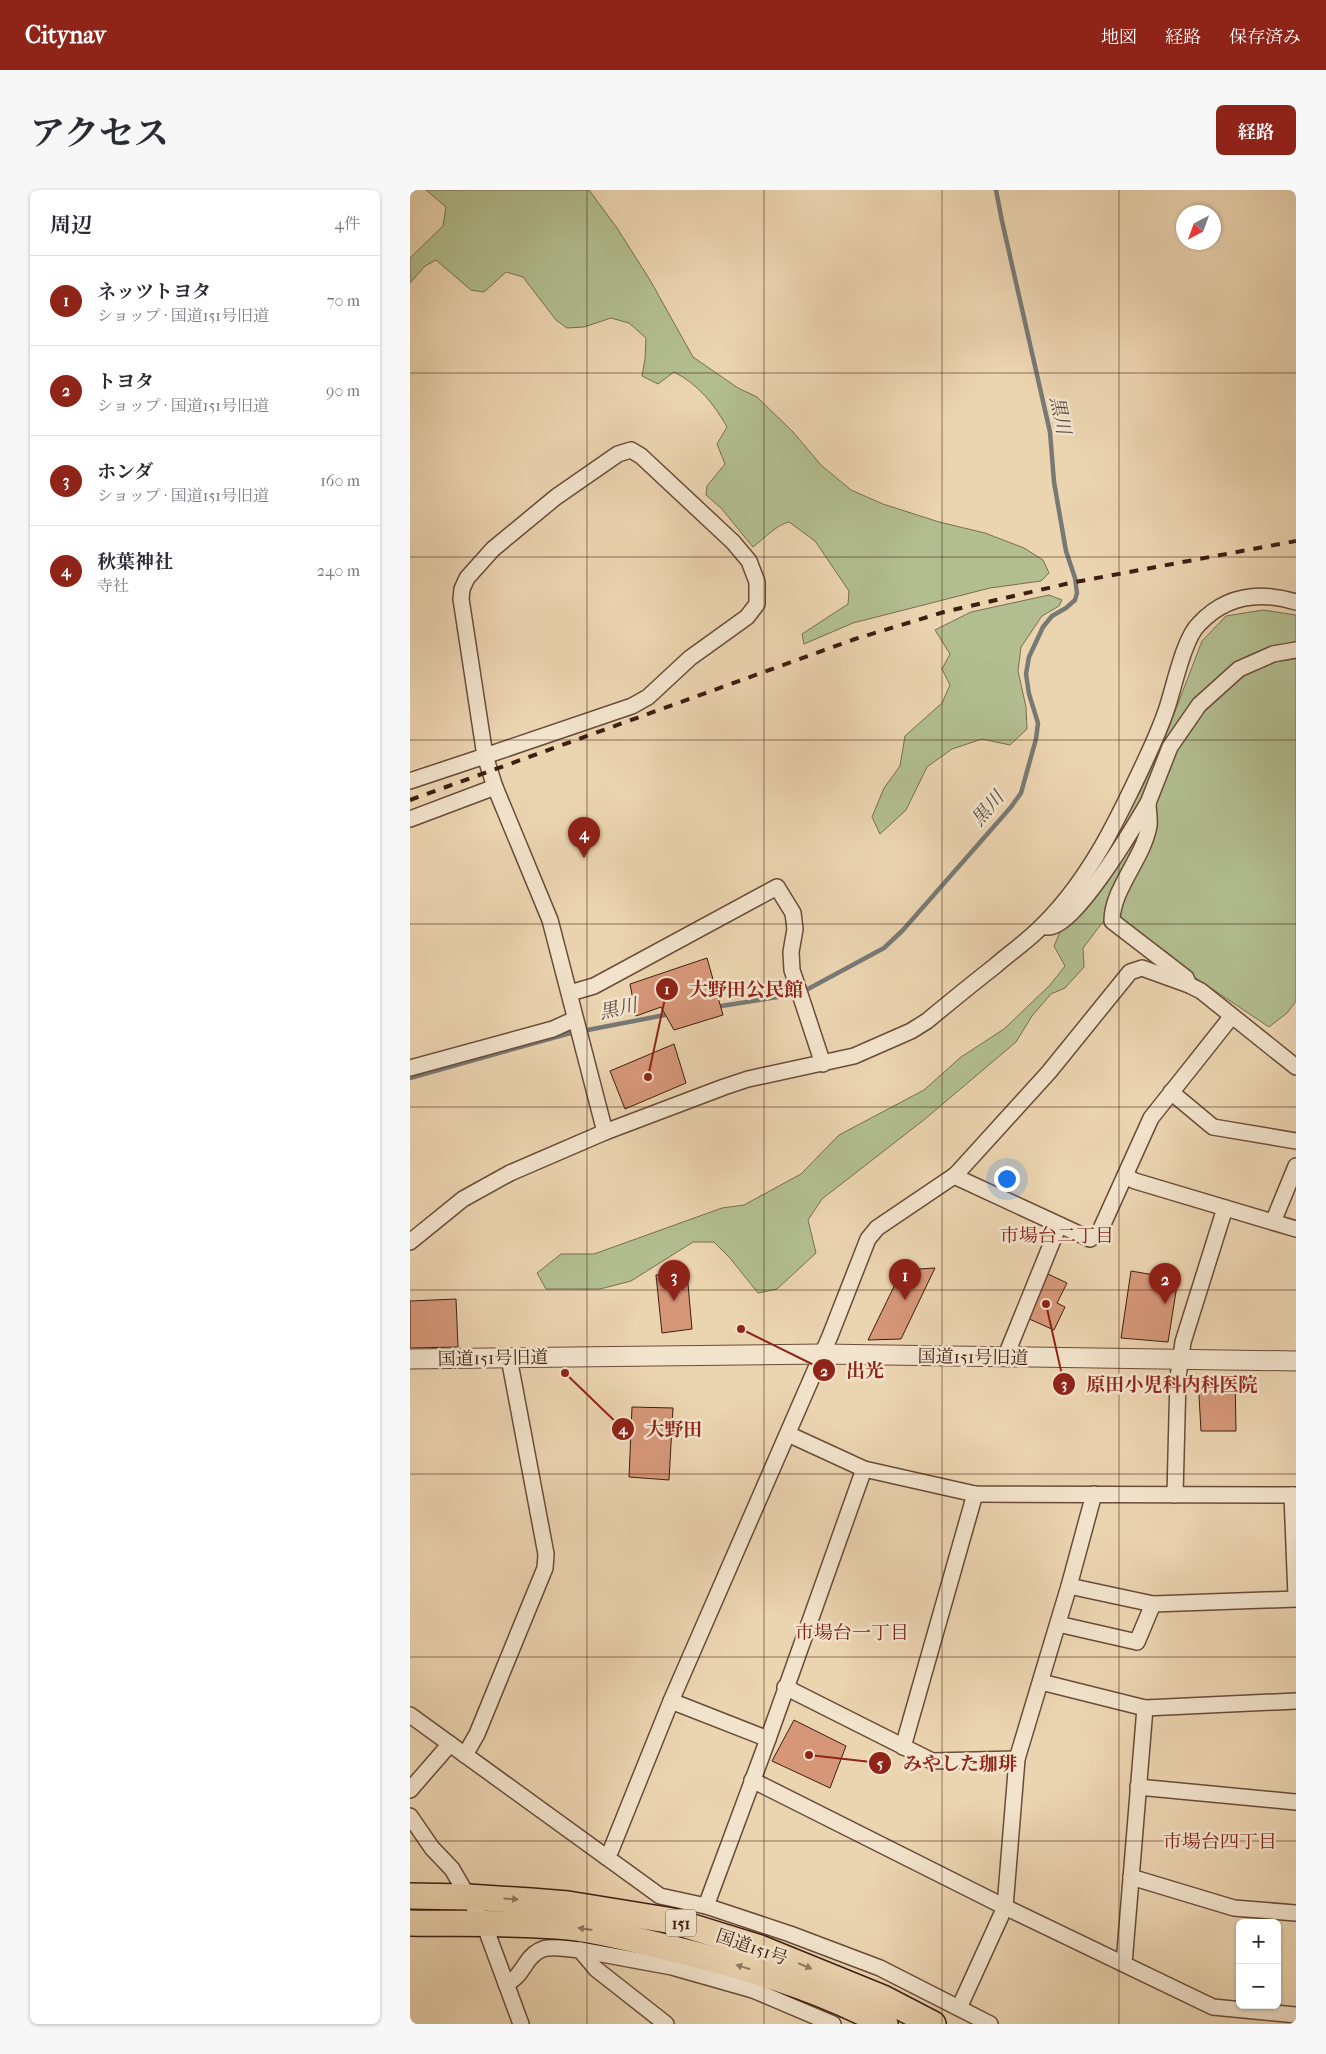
<!DOCTYPE html>
<html lang="ja">
<meta charset="utf-8">
<style>
body{margin:0;font-family:"IM FELL French Canon","Noto Serif JP",serif;background:#f7f7f7;color:#2b2b33}
.controls{position:absolute;right:15px;bottom:15px;display:grid;overflow:hidden;border-radius:8px;box-shadow:0 1px 4px #0004}
.controls button{width:45px;height:45px;display:grid;place-items:center;padding:0;border:0;border-bottom:1px solid #e1e1e2;background:#fff;color:#2b2b33;font:25px sans-serif}
.compass{position:absolute;left:766px;top:15px;width:45px;height:45px;border-radius:50%;background:#fff;box-shadow:0 1px 4px #0004;rotate:221deg}
.you{position:absolute;left:596px;top:988px;width:18px;height:18px;margin:-12px;border:4px solid #fff;border-radius:50%;background:#1a73e8;box-shadow:0 0 0 8px #1a73e833}
.badge{display:grid;place-items:center;width:32px;height:32px;border-radius:50%;background:#8f2418;color:#fff;font-size:16px;font-weight:700}
.pin{position:absolute;translate:-50% -41px;filter:drop-shadow(0 1px 2px #0008)}
.pin::after{content:'';position:absolute;top:26px;width:18px;height:15px;background:inherit;clip-path:polygon(0 0,100% 0,50% 100%)}
.list{margin:0;padding:0;list-style:none}
h2{display:flex;justify-content:space-between;align-items:center;height:65px;margin:0;padding:0 20px;font-size:21px}
h2 small{font-size:16px;font-weight:400;color:#7c7c81}
.list li{display:grid;grid-template-columns:32px 1fr auto;gap:15px;align-items:center;box-sizing:border-box;height:90px;padding:0 20px;border-top:1px solid #e1e1e2}
.list b{display:block;font-size:19px;white-space:nowrap}
.list p{margin:0;font-size:16px;white-space:nowrap;color:#7c7c81}
.list em{font-size:16px;font-style:normal;color:#7c7c81}
.map{position:relative;flex:none;width:886px;height:1834px;overflow:hidden;border-radius:8px}
header{display:flex;align-items:center;gap:30px;box-sizing:border-box;height:70px;padding:0 25px;background:#8f2418;color:#fff}
header strong{font-size:24px}
nav{display:flex;gap:28px;margin-inline-start:auto;font-size:18px}
.intro{display:flex;align-items:center;justify-content:space-between;box-sizing:border-box;height:120px;padding:0 30px}
h1{margin:0;font-size:35px}
.button{padding:12px 22px;border-radius:8px;background:#8f2418;color:#fff;font-size:18px;font-weight:700}
main{display:flex;gap:30px;padding:0 30px}
aside{flex:1;background:#fff;border-radius:8px;box-shadow:0 1px 4px #0004}
.map>svg:first-child{display:block}
</style>
<header>
<strong>Citynav</strong>
<nav><a>地図</a><a>経路</a><a>保存済み</a></nav>
</header>
<div class="intro"><h1>アクセス</h1><a class="button">経路</a></div>
<main>
<aside>
<h2>周辺<small>4件</small></h2>
<ul class="list">
<li><span class="badge">1</span><div><b>ネッツトヨタ</b><p>ショップ · 国道151号旧道</p></div><em>70 m</em></li>
<li><span class="badge">2</span><div><b>トヨタ</b><p>ショップ · 国道151号旧道</p></div><em>90 m</em></li>
<li><span class="badge">3</span><div><b>ホンダ</b><p>ショップ · 国道151号旧道</p></div><em>160 m</em></li>
<li><span class="badge">4</span><div><b>秋葉神社</b><p>寺社</p></div><em>240 m</em></li>
</ul>
</aside>
<div class="map">
<svg width="886" height="1834" viewBox="0 0 886 1834">
<rect width="100%" height="100%" fill="#ebd4b0"/>
<filter id="stains"><feTurbulence type="fractalNoise" baseFrequency=".004" numOctaves="4"/><feColorMatrix values="0 0 0 0 .2 0 0 0 0 .09 0 0 0 0 .02 0 0 0 .5 -.17"/></filter>
<radialGradient id="worn" r=".72"><stop offset=".6" stop-color="#630" stop-opacity="0"/><stop offset="1" stop-color="#630" stop-opacity=".3"/></radialGradient>
<g fill="#b2be90" stroke="#786e50">
<path d="M 16,0 L 179,0 L 207,38 L 240,90 L 283,167 L 328,198 L 347,207 L 383,242 L 411,275 L 441,300 L 473,314 L 529,332 L 575,343 L 614,358 L 633,370 L 639,383 L 631,391 L 580,398 L 443,433 L 394,454 L 392,444 L 438,414 L 439,401 L 405,351 L 379,332 C 366,335 355,348 343,357 L 311,318 L 296,305 L 297,296 L 315,274 L 307,254 L 317,237 C 304,214 288,194 264,182 L 248,194 L 232,186 L 235,169 L 236,148 L 219,133 L 201,128 L 174,137 L 157,138 L 146,130 L 113,87 L 96,82 L 74,102 L 61,100 L 26,70 L 15,76 L 0,93 L 0,68 L 33,36 L 36,17 Z"/>
<path d="M 639,405 L 652,410 L 649,416 L 632,426 L 611,457 L 608,481 L 616,517 L 617,539 L 600,555 L 572,549 L 542,559 L 517,577 L 496,620 L 470,644 L 462,627 L 474,598 L 490,576 L 495,546 L 532,513 L 540,495 L 532,479 L 540,464 L 525,440 L 561,422 Z"/>
<path d="M 853,420 L 886,425 L 886,811 L 877,823 L 859,837 L 780,784 L 762,766 L 709,729 L 692,733 L 673,758 L 674,777 L 655,798 L 641,804 L 622,826 L 606,852 L 515,929 L 412,1009 L 398,1030 L 406,1063 L 367,1099 L 348,1103 L 320,1068 L 304,1052 L 283,1052 L 221,1091 L 190,1099 L 136,1099 L 127,1083 L 151,1064 L 184,1064 L 312,1018 L 334,1015 L 391,984 L 429,945 L 514,900 L 551,867 L 594,839 L 640,795 L 655,776 L 644,756 L 650,742 L 670,722 L 680,686 L 730,602 L 754,550 L 792,451 L 816,426 Z"/>
</g>
<g fill="none" stroke-linecap="round" stroke-linejoin="round">
<g stroke="#787975" stroke-width="4.5">
<path d="M 305,817 L 380,805 L 398,799 L 474,758 L 493,740 L 601,617 L 611,603 L 626,549 L 628,533 L 619,504 L 616,484 L 619,467 L 633,437 L 642,426 L 656,418 L 665,410 L 667,403 L 665,388 L 656,361 L 644,292 L 640,242 L 592,31 L 586,0"/>
<path d="M 0,888 L 157,844 L 260,824"/>
</g>
</g>
<g fill="#d69779" stroke="#3e1e11">
<path d="M 297,768 L 313,825 L 264,840 L 251,817 L 226,826 L 220,794 Z"/>
<path d="M 264,854 L 276,893 L 215,919 L 200,881 Z"/>
<path d="M 525,1078 L 491,1149 L 458,1150 L 492,1080 Z"/>
<path d="M 721,1081 L 768,1089 L 758,1152 L 711,1148 Z"/>
<path d="M 277,1083 L 282,1139 L 252,1143 L 246,1085 Z"/>
<path d="M 638,1084 L 657,1093 L 647,1113 L 655,1117 L 644,1140 L 617,1128 Z"/>
<path d="M 46,1109 L 48,1157 L 0,1158 L 0,1111 Z"/>
<path d="M 825,1187 L 826,1241 L 791,1241 L 788,1188 Z"/>
<path d="M 222,1217 L 263,1218 L 259,1290 L 219,1287 Z"/>
<path d="M 384,1530 L 436,1556 L 420,1598 L 362,1571 Z"/>
</g>
<g fill="none" stroke-linecap="round" stroke-linejoin="round">
<g stroke="#694c39" stroke-width="18">
<g id="minor">
<path d="M 221,260 L 231,266 L 323,352 L 339,371 L 347,392 L 347,414 L 337,427 L 280,468 L 238,507 L 222,516 L 75,566 L 51,409 L 52,399 L 57,388 L 83,359 L 146,307 L 208,264 Z"/>
<path d="M 0,591 L 75,566 L 85,597 L 140,730 L 195,942"/>
<path d="M 738,613 L 760,557 L 789,515 L 829,479 L 863,464 L 886,460"/>
<path d="M 0,629 L 85,597"/>
<path d="M 637,737 C 663,741 725,635 738,613 C 738,620 740,629 739,636 C 733,669 702,699 702,731 L 776,788 L 779,795 L 791,801 L 886,877"/>
<path d="M 160,803 L 184,796 L 367,697 L 383,723 L 385,739 L 381,762 L 382,780 L 413,874"/>
<path d="M 0,878 L 143,839 L 165,829"/>
<path d="M 761,902 L 803,937 L 886,951"/>
<path d="M 544,986 L 680,1049 L 689,1043 L 741,928 L 822,826"/>
<path d="M 715,986 L 725,991 L 886,1039"/>
<path d="M 863,1032 L 886,976"/>
<path d="M 0,1052 L 53,1009 L 100,983 L 195,942 L 314,897 L 338,889 L 444,866 L 501,841 L 517,831 C 540,812 562,794 585,776 C 601,762 619,750 634,734 C 680,688 708,629 735,571 C 743,554 751,536 757,518 C 764,497 774,448 789,434 C 816,405 850,401 886,412"/>
<path d="M 599,1168 L 599,1158 L 649,1035"/>
<path d="M 378,1244 L 454,1279 L 565,1304 L 886,1305"/>
<path d="M 765,1305 L 768,1187 L 773,1152 L 815,1018"/>
<path d="M 882,1305 L 886,1406"/>
<path d="M 659,1396 L 743,1414 L 886,1409"/>
<path d="M 648,1434 L 727,1452 L 743,1414"/>
<path d="M 631,1492 L 735,1518 L 886,1511"/>
<path d="M 375,1497 L 522,1571 L 607,1569"/>
<path d="M 261,1511 L 358,1549"/>
<path d="M 0,1525 L 250,1706 L 296,1716 L 380,1744 L 470,1778 L 580,1834"/>
<path d="M 493,1557 L 565,1304"/>
<path d="M 55,1565 L 67,1544 L 135,1378 L 136,1364 L 99,1168"/>
<path d="M 342,1590 L 595,1717 L 803,1817 L 886,1825"/>
<path d="M 728,1597 L 886,1612"/>
<path d="M 0,1600 L 40,1554"/>
<path d="M 0,1626 L 22,1658 L 42,1679 L 74,1734 L 111,1834"/>
<path d="M 196,1667 L 201,1660 L 261,1511 L 420,1146 L 458,1049 L 467,1038 L 544,986 L 550,980 L 639,882 L 720,782 L 732,778 L 779,795"/>
<path d="M 721,1687 L 824,1718 L 886,1723"/>
<path d="M 296,1716 L 358,1549 L 454,1279"/>
<path d="M 170,1760 L 262,1777 L 343,1800 L 423,1834"/>
<path d="M 714,1774 L 735,1518"/>
<path d="M 96,1794 C 106,1789 109,1784 115,1775 C 130,1751 145,1758 170,1760 L 186,1779 L 256,1834"/>
<path d="M 549,1818 L 595,1717 L 607,1569 L 659,1396 L 684,1304"/>
</g>
</g>
<g stroke="#694c39" stroke-width="21">
<path id="tertiary" d="M 0,1169 L 412,1164 L 886,1171"/>
</g>
<g stroke="#3e1e11" stroke-width="28">
<g id="trunk">
<path d="M 0,1706 L 58,1707 L 121,1711 L 158,1714 L 263,1731 L 350,1758 L 473,1808 L 523,1834"/>
<path d="M 0,1733 C 53,1734 106,1732 159,1737 C 192,1741 223,1749 255,1757 C 330,1775 407,1797 475,1834"/>
</g>
</g>
<use href="#minor" stroke="#f2e3cc" stroke-width="15"/>
<use href="#tertiary" stroke="#f2e3cc" stroke-width="19"/>
<use href="#trunk" stroke="#ebd4b0" stroke-width="25"/>
<path stroke="#3e1e11" stroke-width="4" stroke-dasharray="9 9" stroke-linecap="butt" d="M 0,610 L 445,449 L 534,422 L 660,393 L 886,351"/>
</g>
<defs><path id="oneway-solid" d="M-6-.8H1V-3.2L6.5 0L1 3.2V.8H-6Z" transform="scale(1.25)"/></defs>
<g fill="#947960">
<use href="#oneway-solid" transform="translate(101 1709) rotate(4)"/>
<use href="#oneway-solid" transform="translate(175 1739) rotate(-172)"/>
<use href="#oneway-solid" transform="translate(395 1776) rotate(22)"/>
<use href="#oneway-solid" transform="translate(333 1777) rotate(-163)"/>
</g>
<path fill="none" stroke="#3e1e11" stroke-width="1" stroke-opacity="0.55" d="M 177,0 L 177,1834M 354,0 L 354,1834M 532,0 L 532,1834M 709,0 L 709,1834M 0,183 L 886,183M 0,367 L 886,367M 0,550 L 886,550M 0,734 L 886,734M 0,917 L 886,917M 0,1100 L 886,1100M 0,1284 L 886,1284M 0,1467 L 886,1467M 0,1651 L 886,1651"/>
<g text-anchor="middle" stroke-width="5" stroke-linejoin="round" paint-order="stroke">
<rect fill="#f2e3cc" stroke="#745949" stroke-width="1" x="256" y="1719.5" width="30" height="27" rx="4"/>
<g font-size="16" font-weight="bold" fill="#3e1e11">
<text x="271" y="1739">151</text>
</g>
<g font-size="18" fill="#3e1e11" stroke="#f2e3cc">
<text transform="translate(563 1167) rotate(1)" y="6">国道151号旧道</text>
<text transform="translate(83 1168) rotate(-1)" y="6">国道151号旧道</text>
<text transform="translate(342 1757) rotate(19)" y="6">国道151号</text>
</g>
<g font-size="19" font-style="italic" fill="#5b4b43" stroke="#f2e3cc">
<text transform="translate(651 225) rotate(79)" y="7">黒川</text>
<text transform="translate(577 618) rotate(-49)" y="7">黒川</text>
<text transform="translate(208 818) rotate(-12)" y="7">黒川</text>
</g>
<g font-size="19" fill="#7a1f14" stroke="#f2e3cc">
<text x="647" y="1052">市場台二丁目</text>
<text x="442" y="1449">市場台一丁目</text>
<text x="810" y="1658">市場台四丁目</text>
</g>
</g>
<path fill="none" stroke="#8f2418" stroke-width="2" d="M238 887L257 799M331 1139L414 1180M636 1114L654 1194M155 1183L213 1239M399 1565L470 1573"/>
<g fill="#8f2418" stroke="#f2e3cc" stroke-width="2">
<circle cx="238" cy="887" r="5"/>
<circle cx="331" cy="1139" r="5"/>
<circle cx="636" cy="1114" r="5"/>
<circle cx="155" cy="1183" r="5"/>
<circle cx="399" cy="1565" r="5"/>
<circle cx="257" cy="799" r="12"/>
<circle cx="414" cy="1180" r="12"/>
<circle cx="654" cy="1194" r="12"/>
<circle cx="213" cy="1239" r="12"/>
<circle cx="470" cy="1573" r="12"/>
</g>
<g font-size="15" text-anchor="middle" font-weight="bold" fill="#fff">
<text x="257" y="804">1</text>
<text x="414" y="1186">2</text>
<text x="654" y="1199">3</text>
<text x="213" y="1244">4</text>
<text x="470" y="1578">5</text>
</g>
<g font-size="19" text-anchor="middle" font-weight="bold" fill="#8f2418" stroke="#f2e3cc" stroke-width="5" stroke-linejoin="round" paint-order="stroke">
<text x="336" y="806">大野田公民館</text>
<text x="455" y="1187">出光</text>
<text x="762" y="1201">原田小児科内科医院</text>
<text x="264" y="1246">大野田</text>
<text x="550" y="1580">みやした珈琲</text>
</g>
<rect width="100%" height="100%" filter="url(#stains)"/>
<rect width="100%" height="100%" fill="url(#worn)"/>
</svg>
<div class="controls">
<button>+</button>
<button>−</button>
</div>
<svg class="compass" viewBox="-18 -18 36 36"><path d="M0-13l5 13h-10z" fill="#e53935"/><path d="M0 13l5-13h-10z" fill="#7c7c81"/></svg>
<div class="you"></div>
<div class="pin badge" style="left:495px;top:1110px">1</div>
<div class="pin badge" style="left:755px;top:1114px">2</div>
<div class="pin badge" style="left:264px;top:1111px">3</div>
<div class="pin badge" style="left:174px;top:668px">4</div>
</div>
</main>
